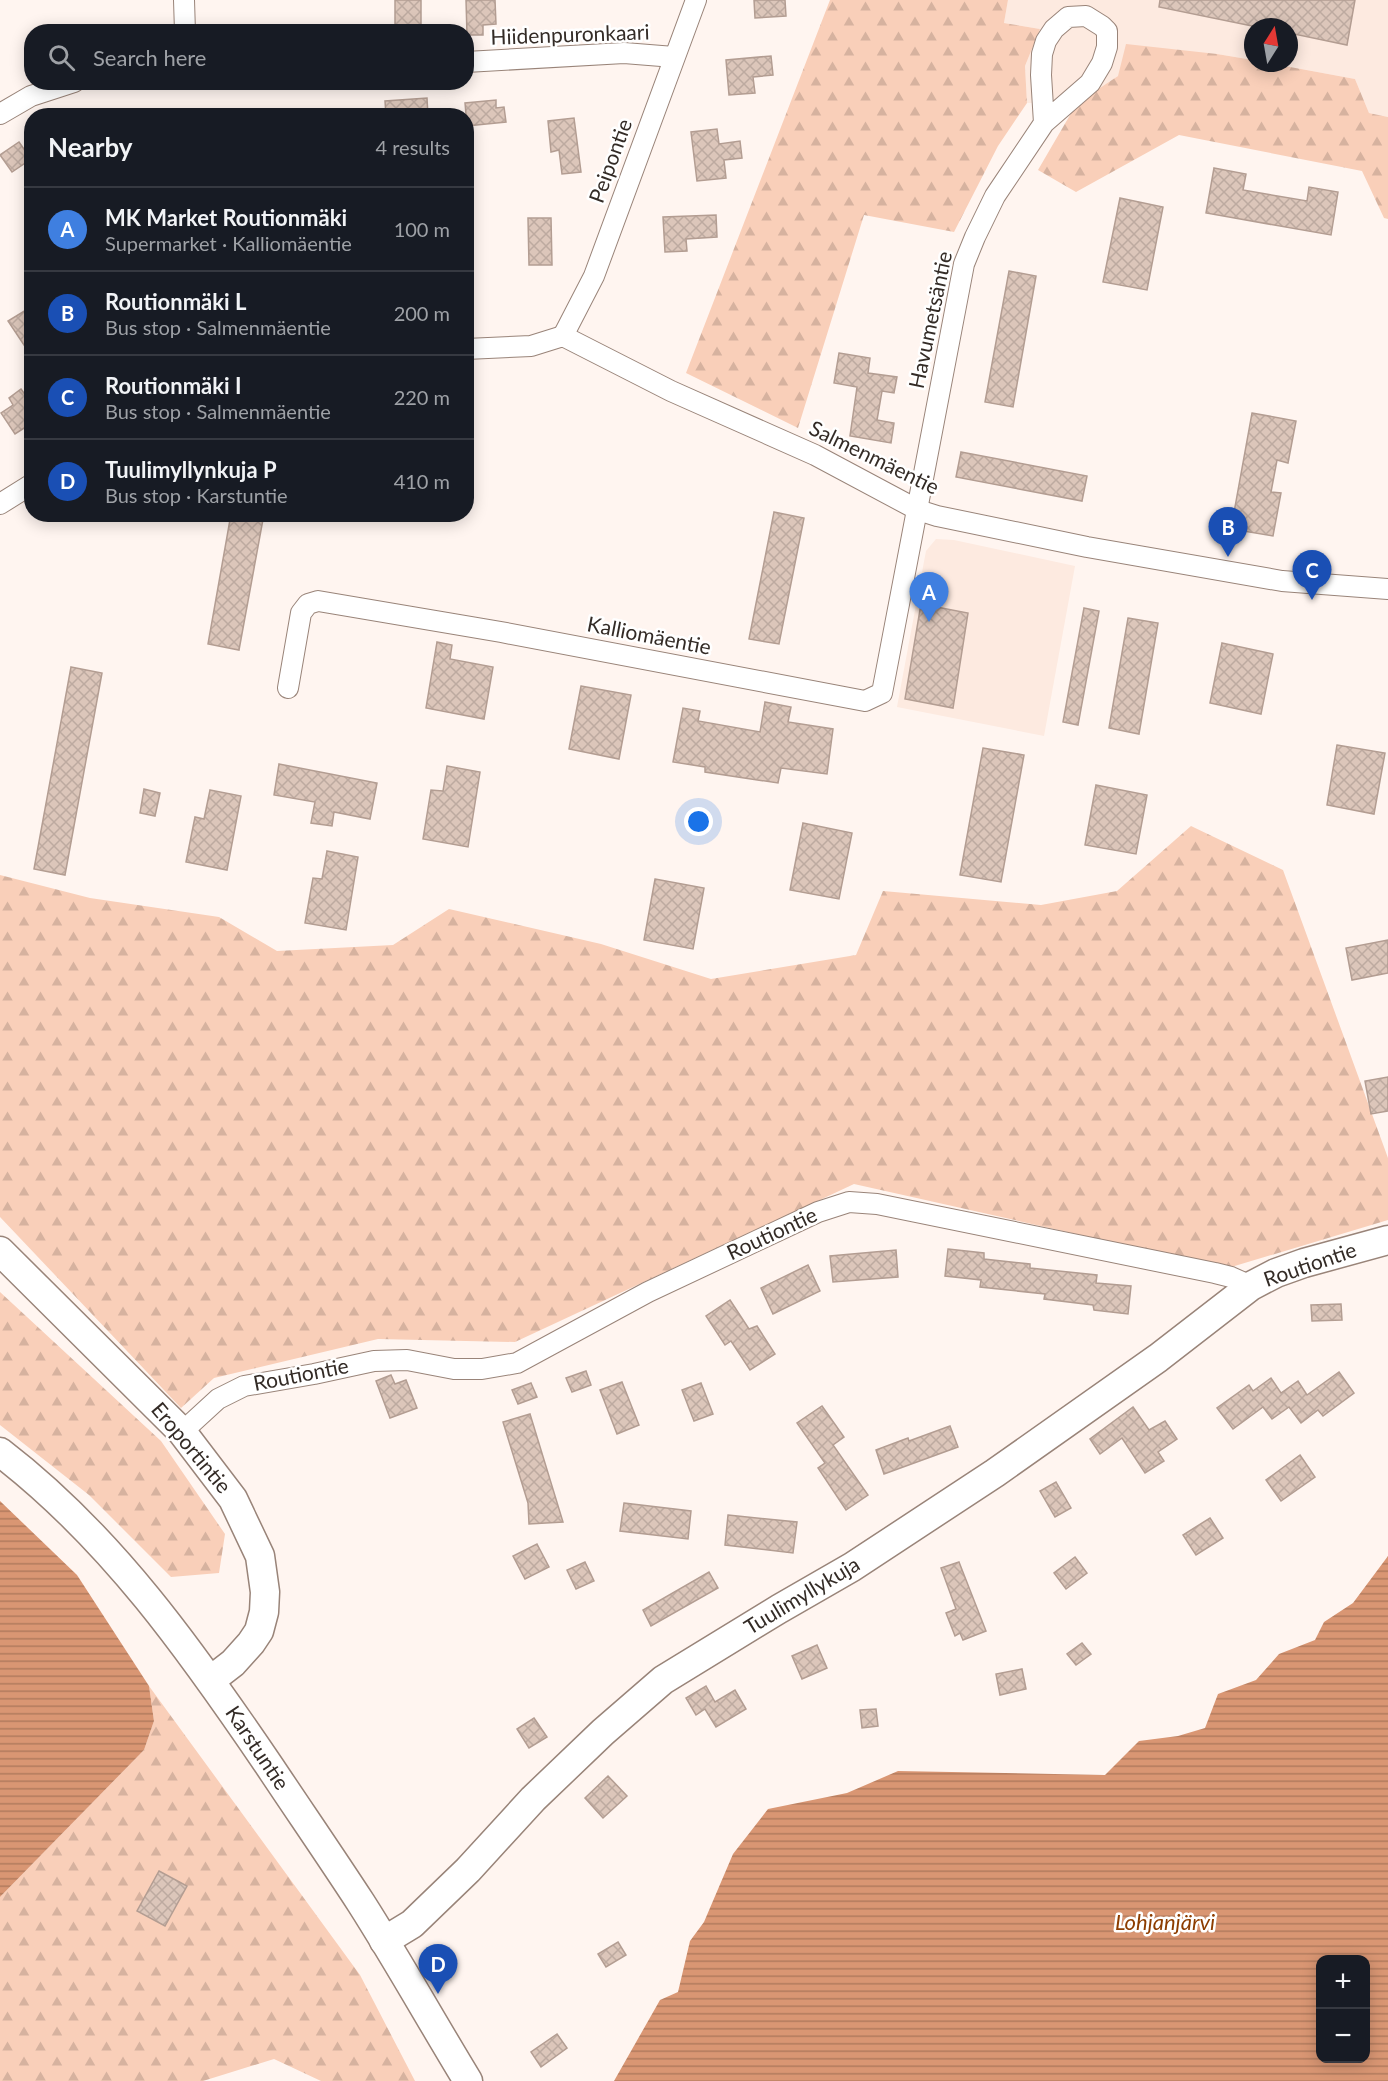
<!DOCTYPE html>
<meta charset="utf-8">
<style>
body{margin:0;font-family:Lato,sans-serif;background:#242831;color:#f1f3f6}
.controls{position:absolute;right:18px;bottom:18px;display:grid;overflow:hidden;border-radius:12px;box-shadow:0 3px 15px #0003}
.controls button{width:54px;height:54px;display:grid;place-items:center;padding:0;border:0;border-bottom:2px solid #363941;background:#171b24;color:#f1f3f6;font:30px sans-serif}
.compass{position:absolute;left:1244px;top:18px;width:54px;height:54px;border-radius:50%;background:#171b24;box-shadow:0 3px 15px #0003;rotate:11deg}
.you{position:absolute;left:699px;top:822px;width:21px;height:21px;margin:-15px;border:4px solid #fff;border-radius:50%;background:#1a73e8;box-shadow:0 0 0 9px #1a73e833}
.badge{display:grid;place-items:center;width:39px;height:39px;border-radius:50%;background:#8c9099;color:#fff;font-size:20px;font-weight:700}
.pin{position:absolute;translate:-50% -50px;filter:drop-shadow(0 2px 3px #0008)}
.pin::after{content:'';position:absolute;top:32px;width:21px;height:18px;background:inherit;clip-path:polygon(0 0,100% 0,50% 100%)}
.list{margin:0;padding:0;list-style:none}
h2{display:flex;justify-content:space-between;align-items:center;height:78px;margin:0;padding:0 24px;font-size:26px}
h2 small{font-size:20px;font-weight:400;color:#9ea1a6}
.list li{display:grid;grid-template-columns:39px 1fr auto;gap:18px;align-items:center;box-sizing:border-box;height:84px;padding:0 24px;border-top:2px solid #363941}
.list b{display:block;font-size:22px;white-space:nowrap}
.list p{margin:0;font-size:20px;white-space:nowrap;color:#9ea1a6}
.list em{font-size:20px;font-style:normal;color:#9ea1a6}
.icon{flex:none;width:33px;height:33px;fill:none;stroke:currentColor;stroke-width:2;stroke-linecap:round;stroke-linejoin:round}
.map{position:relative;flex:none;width:1388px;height:2081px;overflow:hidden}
.search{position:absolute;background:#171b24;box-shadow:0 3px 15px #0003;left:24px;top:24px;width:450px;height:66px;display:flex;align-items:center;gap:15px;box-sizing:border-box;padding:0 21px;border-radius:24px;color:#9ea1a6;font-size:22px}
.panel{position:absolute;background:#171b24;box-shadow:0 3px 15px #0003;left:24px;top:108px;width:450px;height:414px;border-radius:24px}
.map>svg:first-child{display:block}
</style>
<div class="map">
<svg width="1388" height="2081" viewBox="0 0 1388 2081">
<defs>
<pattern id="forest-firs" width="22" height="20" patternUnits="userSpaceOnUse" patternTransform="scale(1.5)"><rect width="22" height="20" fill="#f9cfb9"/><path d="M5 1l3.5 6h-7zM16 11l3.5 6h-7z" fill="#d6b29f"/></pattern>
<pattern id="water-rules" width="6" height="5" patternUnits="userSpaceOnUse" patternTransform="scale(1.5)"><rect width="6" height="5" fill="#d99673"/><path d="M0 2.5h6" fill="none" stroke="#b17b5e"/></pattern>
<pattern id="building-cross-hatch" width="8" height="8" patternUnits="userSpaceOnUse" patternTransform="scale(1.5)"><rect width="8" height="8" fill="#dcc6ba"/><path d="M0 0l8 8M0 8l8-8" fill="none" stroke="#bdaaa0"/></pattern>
</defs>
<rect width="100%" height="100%" fill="#fff5f0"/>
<g fill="#fdeae0">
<path d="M 1008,0 L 1388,0 L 1388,117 L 1369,113 L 1355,79 L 1269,63 L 1289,63 L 1289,27 L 1253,27 L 1253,60 L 1217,54 L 1118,76 L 1077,103 L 1027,103 L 1025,66 L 1040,29 L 1004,23 Z"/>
<path d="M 936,539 L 954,540 L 1075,566 L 1044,736 L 897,707 L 926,551 Z"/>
</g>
<g fill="url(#forest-firs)">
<path d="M 830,0 L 1008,0 L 1004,23 L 1040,29 L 1025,66 L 1027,103 L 998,146 L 954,232 L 864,215 L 798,428 L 686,373 Z"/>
<path d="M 1126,44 L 1217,54 L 1253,60 L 1253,63 L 1269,63 L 1355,79 L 1369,113 L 1388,117 L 1388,219 L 1384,218 L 1362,171 L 1179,135 L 1076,192 L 1038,170 L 1077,103 L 1118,76 Z"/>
<path d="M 1191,826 L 1283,870 L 1388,1158 L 1388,1220 L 1228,1268 L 854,1184 L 515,1342 L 378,1339 L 214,1378 L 181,1408 L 0,1217 L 0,875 L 90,898 L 219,917 L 277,951 L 393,945 L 449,909 L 601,944 L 711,979 L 856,955 L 883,891 L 1041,905 L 1117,891 Z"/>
<path d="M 0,1292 L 161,1441 L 225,1534 L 219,1573 L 171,1577 L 89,1495 L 0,1425 Z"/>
<path d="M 149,1686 L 360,1975 L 415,2081 L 321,2081 L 274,2059 L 203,2081 L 0,2081 L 0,1897 L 144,1750 L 154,1721 Z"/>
</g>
<g fill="url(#water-rules)" fill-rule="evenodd">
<path d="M 0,1501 L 77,1575 L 149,1686 L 154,1721 L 144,1750 L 0,1897 Z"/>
<path d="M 1388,1556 L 1388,2081 L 614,2081 L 660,2000 L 678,1992 L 690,1941 L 704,1922 L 733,1854 L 768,1809 L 847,1793 L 898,1771 L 1105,1775 L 1139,1741 L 1178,1736 L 1205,1728 L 1218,1694 L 1256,1680 L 1279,1654 L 1315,1640 L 1324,1622 L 1353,1603 ZM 1320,1960 L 1366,1960 L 1366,2058 L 1320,2058 Z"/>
</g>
<g fill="url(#building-cross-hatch)" stroke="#b39d92" stroke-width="1.5">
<rect x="395" y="0" width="26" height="30"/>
<path d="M 466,0 L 495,0 L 496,24 L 483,25 L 483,35 L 467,35 Z"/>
<path d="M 754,0 L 785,0 L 786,16 L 755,18 Z"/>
<path d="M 1160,0 L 1355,0 L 1347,45 L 1289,33 L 1289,27 L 1257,27 L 1159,7 Z"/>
<path d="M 771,56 L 773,75 L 753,77 L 755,93 L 729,95 L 726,60 Z"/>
<path d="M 427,98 L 428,116 L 386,116 L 385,101 Z"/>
<path d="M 496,100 L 496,108 L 504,107 L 506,122 L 467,126 L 465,103 Z"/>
<path d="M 574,118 L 581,172 L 562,174 L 559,150 L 551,152 L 548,121 Z"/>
<path d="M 717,129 L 719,144 L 740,141 L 742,158 L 724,160 L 726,178 L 697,181 L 691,132 Z"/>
<path d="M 19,142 L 31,159 L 12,172 L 0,155 Z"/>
<path d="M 1214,168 L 1246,174 L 1243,190 L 1307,201 L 1309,187 L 1338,192 L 1331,235 L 1206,213 Z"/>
<path d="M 1120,198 L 1163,207 L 1147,290 L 1103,282 Z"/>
<path d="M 716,215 L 717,237 L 686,239 L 687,251 L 665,252 L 663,217 Z"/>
<path d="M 528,218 L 551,218 L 552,265 L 529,265 Z"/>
<path d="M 1009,271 L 1036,276 L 1013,407 L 985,402 Z"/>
<path d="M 26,310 L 32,318 L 32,357 L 8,321 Z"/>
<path d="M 839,353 L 870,358 L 868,373 L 897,377 L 894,393 L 882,391 L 877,420 L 894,423 L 891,443 L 850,436 L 857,387 L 834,383 Z"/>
<path d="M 21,389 L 32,404 L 32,423 L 15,434 L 1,413 L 13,405 L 9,398 Z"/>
<path d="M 1252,413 L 1296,421 L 1288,463 L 1277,460 L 1271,492 L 1281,493 L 1273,536 L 1231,529 Z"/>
<path d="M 961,452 L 1087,476 L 1082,501 L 956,477 Z"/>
<path d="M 774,512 L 804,518 L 779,644 L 749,639 Z"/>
<path d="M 231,514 L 264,514 L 239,650 L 208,644 Z"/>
<path d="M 921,604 L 968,613 L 953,708 L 905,699 Z"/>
<path d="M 1084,608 L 1099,611 L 1078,725 L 1063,722 Z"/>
<path d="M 1128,618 L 1158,623 L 1139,734 L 1109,728 Z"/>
<path d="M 437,642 L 452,645 L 450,659 L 493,667 L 484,719 L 426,708 Z"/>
<path d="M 1222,643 L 1273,654 L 1261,714 L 1210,703 Z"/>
<path d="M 71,667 L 102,673 L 65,875 L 34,869 Z"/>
<path d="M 581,686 L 631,695 L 619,759 L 569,749 Z"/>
<path d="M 765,702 L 791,707 L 788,722 L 833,729 L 827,774 L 781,768 L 778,783 L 705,772 L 705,767 L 673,762 L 683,708 L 700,711 L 698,721 L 760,732 Z"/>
<path d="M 1337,745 L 1385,753 L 1374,814 L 1327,805 Z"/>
<path d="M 983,748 L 1024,755 L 1001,882 L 960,875 Z"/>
<path d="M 279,764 L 377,783 L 370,819 L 334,812 L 332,826 L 311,823 L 315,802 L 274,795 Z"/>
<path d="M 447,766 L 480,772 L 468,847 L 423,839 L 431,790 L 443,791 Z"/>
<path d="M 1096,785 L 1147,795 L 1136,854 L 1085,845 Z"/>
<path d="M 144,789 L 160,793 L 155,816 L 140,813 Z"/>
<path d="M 210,790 L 241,796 L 227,870 L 186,862 L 195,817 L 204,819 Z"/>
<path d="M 803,823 L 852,833 L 839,899 L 790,890 Z"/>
<path d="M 327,851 L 358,857 L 346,930 L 305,923 L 313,878 L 322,879 Z"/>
<path d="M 655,879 L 704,888 L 693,949 L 644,940 Z"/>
<path d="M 1388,940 L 1388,973 L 1352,980 L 1346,948 Z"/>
<path d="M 1388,1077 L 1388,1111 L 1371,1114 L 1365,1081 Z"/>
<path d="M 948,1249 L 984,1253 L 984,1259 L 1030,1264 L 1030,1268 L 1097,1275 L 1096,1283 L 1131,1286 L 1128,1314 L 1094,1310 L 1093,1305 L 1044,1299 L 1045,1294 L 980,1287 L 981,1280 L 945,1276 Z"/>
<path d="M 896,1250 L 898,1277 L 833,1282 L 830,1256 Z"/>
<path d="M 808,1265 L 820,1291 L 773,1314 L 761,1288 Z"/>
<path d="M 730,1300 L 749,1329 L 757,1326 L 775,1354 L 750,1370 L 731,1341 L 725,1345 L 706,1316 Z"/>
<path d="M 1341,1304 L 1342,1320 L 1312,1321 L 1311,1305 Z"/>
<path d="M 586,1371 L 591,1385 L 572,1392 L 566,1378 Z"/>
<path d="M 1339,1372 L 1354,1393 L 1323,1416 L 1318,1410 L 1301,1423 L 1289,1407 L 1272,1419 L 1263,1407 L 1233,1429 L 1217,1408 L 1249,1385 L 1253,1391 L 1271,1378 L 1281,1393 L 1298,1381 L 1307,1395 Z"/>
<path d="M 391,1375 L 395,1384 L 406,1380 L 417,1408 L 390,1418 L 376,1381 Z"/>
<path d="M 622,1382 L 639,1425 L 617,1434 L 600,1390 Z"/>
<path d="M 531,1383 L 537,1397 L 518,1404 L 512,1390 Z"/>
<path d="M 701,1383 L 713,1414 L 694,1421 L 682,1390 Z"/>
<path d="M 822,1406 L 844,1437 L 833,1445 L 868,1495 L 846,1510 L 818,1468 L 825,1463 L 797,1423 Z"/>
<path d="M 1133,1407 L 1149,1430 L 1165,1421 L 1177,1439 L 1158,1452 L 1164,1461 L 1145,1473 L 1122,1438 L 1100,1454 L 1090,1439 Z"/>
<path d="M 530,1414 L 563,1522 L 529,1524 L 528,1503 L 503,1422 Z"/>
<path d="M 950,1426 L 958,1447 L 884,1474 L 876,1450 L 908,1438 L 909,1441 Z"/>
<path d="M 1300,1455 L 1315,1477 L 1281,1501 L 1266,1480 Z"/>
<path d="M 1056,1482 L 1071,1508 L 1055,1517 L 1040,1491 Z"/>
<path d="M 624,1503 L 691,1511 L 688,1539 L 620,1531 Z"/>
<path d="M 728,1515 L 797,1522 L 793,1553 L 725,1545 Z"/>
<path d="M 1210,1518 L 1223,1538 L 1196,1555 L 1183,1535 Z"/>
<path d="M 537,1544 L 549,1567 L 525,1579 L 513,1556 Z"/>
<path d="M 1075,1557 L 1087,1573 L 1066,1589 L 1054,1573 Z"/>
<path d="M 585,1562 L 594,1581 L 576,1589 L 567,1570 Z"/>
<path d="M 959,1562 L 986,1631 L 963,1640 L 960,1633 L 955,1636 L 946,1613 L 956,1609 L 941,1568 Z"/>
<path d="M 709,1572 L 718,1588 L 651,1626 L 643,1610 Z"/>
<path d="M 1082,1643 L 1091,1654 L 1076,1665 L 1067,1654 Z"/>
<path d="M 817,1645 L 827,1668 L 802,1679 L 792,1656 Z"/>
<path d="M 1022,1669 L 1026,1689 L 1000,1695 L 996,1674 Z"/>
<path d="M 706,1686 L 715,1702 L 735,1690 L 746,1709 L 716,1727 L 705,1709 L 696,1715 L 686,1698 Z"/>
<path d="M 876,1709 L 878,1726 L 862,1728 L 860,1710 Z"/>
<path d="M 534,1718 L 547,1737 L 529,1748 L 517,1729 Z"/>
<path d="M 608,1776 L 627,1796 L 603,1818 L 585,1798 Z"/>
<path d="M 159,1871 L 187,1886 L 165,1926 L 137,1911 Z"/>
<path d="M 618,1942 L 626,1955 L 606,1967 L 598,1954 Z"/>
<path d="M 557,2034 L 567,2048 L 541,2067 L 531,2052 Z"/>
</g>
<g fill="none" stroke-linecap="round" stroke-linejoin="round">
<g stroke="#998479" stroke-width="22">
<g id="street">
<path d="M 184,0 L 185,32"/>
<path d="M 466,62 L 624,53 L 674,57"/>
<path d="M 0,114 L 31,96 L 74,82"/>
<path d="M 563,336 L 594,276 L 696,0"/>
<path d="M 466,349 L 531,346 L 563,336 L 671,391 L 815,455 L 918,510 L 937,516 L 1087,547 L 1282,581 L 1388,589"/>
<path d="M 0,504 L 32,484"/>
<path d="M 288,688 L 301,613 L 308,604 L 318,601 L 501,632 L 865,701 L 882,693 L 964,264 L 975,237 L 995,196 L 1044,123 L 1090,83 L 1102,63 L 1107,47 L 1107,31 L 1102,26 L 1086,16 L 1068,17 L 1054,29 L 1046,41 L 1042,54 L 1041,75 L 1044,123"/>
<path d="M 182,1432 L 218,1399 L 244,1386 L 314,1374 L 374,1361 L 407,1360 L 454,1369 L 482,1369 L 517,1363 L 648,1292 L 818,1212 L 849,1202 L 877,1204 L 1215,1273 L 1231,1277 L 1251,1286"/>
</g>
</g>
<g stroke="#998479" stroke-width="31">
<g id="secondary">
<path d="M 0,1251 L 182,1432 L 233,1499 L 260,1556 L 265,1592 L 264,1612 L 259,1631 L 251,1643 L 233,1663 L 211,1680"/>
<path d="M 0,1452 C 111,1537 192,1652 270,1767 C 300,1812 331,1857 361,1903 C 398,1961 432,2022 468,2081"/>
<path d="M 384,1941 L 412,1924 L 468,1870 L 533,1799 L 603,1732 L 663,1680 L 779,1609 L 852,1567 L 995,1473 L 1158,1358 L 1251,1286 L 1276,1273 L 1304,1263 L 1388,1240"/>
</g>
</g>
<use href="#street" stroke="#fff" stroke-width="20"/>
<use href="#secondary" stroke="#fff" stroke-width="28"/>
</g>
<g text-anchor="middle" stroke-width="5" stroke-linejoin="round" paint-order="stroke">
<g font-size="21" fill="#332b26" stroke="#fff">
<text transform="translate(570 35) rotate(-2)" y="7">Hiidenpuronkaari</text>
<text transform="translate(611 161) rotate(-70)" y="7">Peipontie</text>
<text transform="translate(931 320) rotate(-78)" y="7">Havumetsäntie</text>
<text transform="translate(874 458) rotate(26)" y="7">Salmenmäentie</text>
<text transform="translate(649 636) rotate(11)" y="7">Kalliomäentie</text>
<text transform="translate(772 1234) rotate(-25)" y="7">Routiontie</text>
<text transform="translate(1310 1265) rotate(-19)" y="7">Routiontie</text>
<text transform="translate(301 1375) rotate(-11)" y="7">Routiontie</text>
<text transform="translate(191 1448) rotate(50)" y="7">Eroportintie</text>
<text transform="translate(802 1596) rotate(-31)" y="7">Tuulimyllykuja</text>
<text transform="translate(257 1748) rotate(56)" y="7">Karstuntie</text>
</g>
<g font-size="22" font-style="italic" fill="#8d3d00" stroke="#fff">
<text x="1165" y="1930">Lohjanjärvi</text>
</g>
</g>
</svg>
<div class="controls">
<button>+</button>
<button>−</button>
</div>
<svg class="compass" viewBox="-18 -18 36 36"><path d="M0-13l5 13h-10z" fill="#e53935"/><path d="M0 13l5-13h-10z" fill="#9ea1a6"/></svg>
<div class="you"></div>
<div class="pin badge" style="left:929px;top:622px;background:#3f7fe0">A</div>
<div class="pin badge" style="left:1228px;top:557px;background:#1a4fb4">B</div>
<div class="pin badge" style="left:1312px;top:600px;background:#1a4fb4">C</div>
<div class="pin badge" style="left:438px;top:1994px;background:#1a4fb4">D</div>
<div class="search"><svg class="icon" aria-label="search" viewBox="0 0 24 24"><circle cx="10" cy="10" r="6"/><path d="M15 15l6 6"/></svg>Search here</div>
<section class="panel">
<h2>Nearby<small>4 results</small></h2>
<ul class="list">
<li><span class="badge" style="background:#3f7fe0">A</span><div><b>MK Market Routionmäki</b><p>Supermarket · Kalliomäentie</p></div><em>100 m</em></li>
<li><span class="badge" style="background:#1a4fb4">B</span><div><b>Routionmäki L</b><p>Bus stop · Salmenmäentie</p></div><em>200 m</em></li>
<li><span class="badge" style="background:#1a4fb4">C</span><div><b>Routionmäki I</b><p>Bus stop · Salmenmäentie</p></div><em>220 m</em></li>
<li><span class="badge" style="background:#1a4fb4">D</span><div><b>Tuulimyllynkuja P</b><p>Bus stop · Karstuntie</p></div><em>410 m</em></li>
</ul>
</section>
</div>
